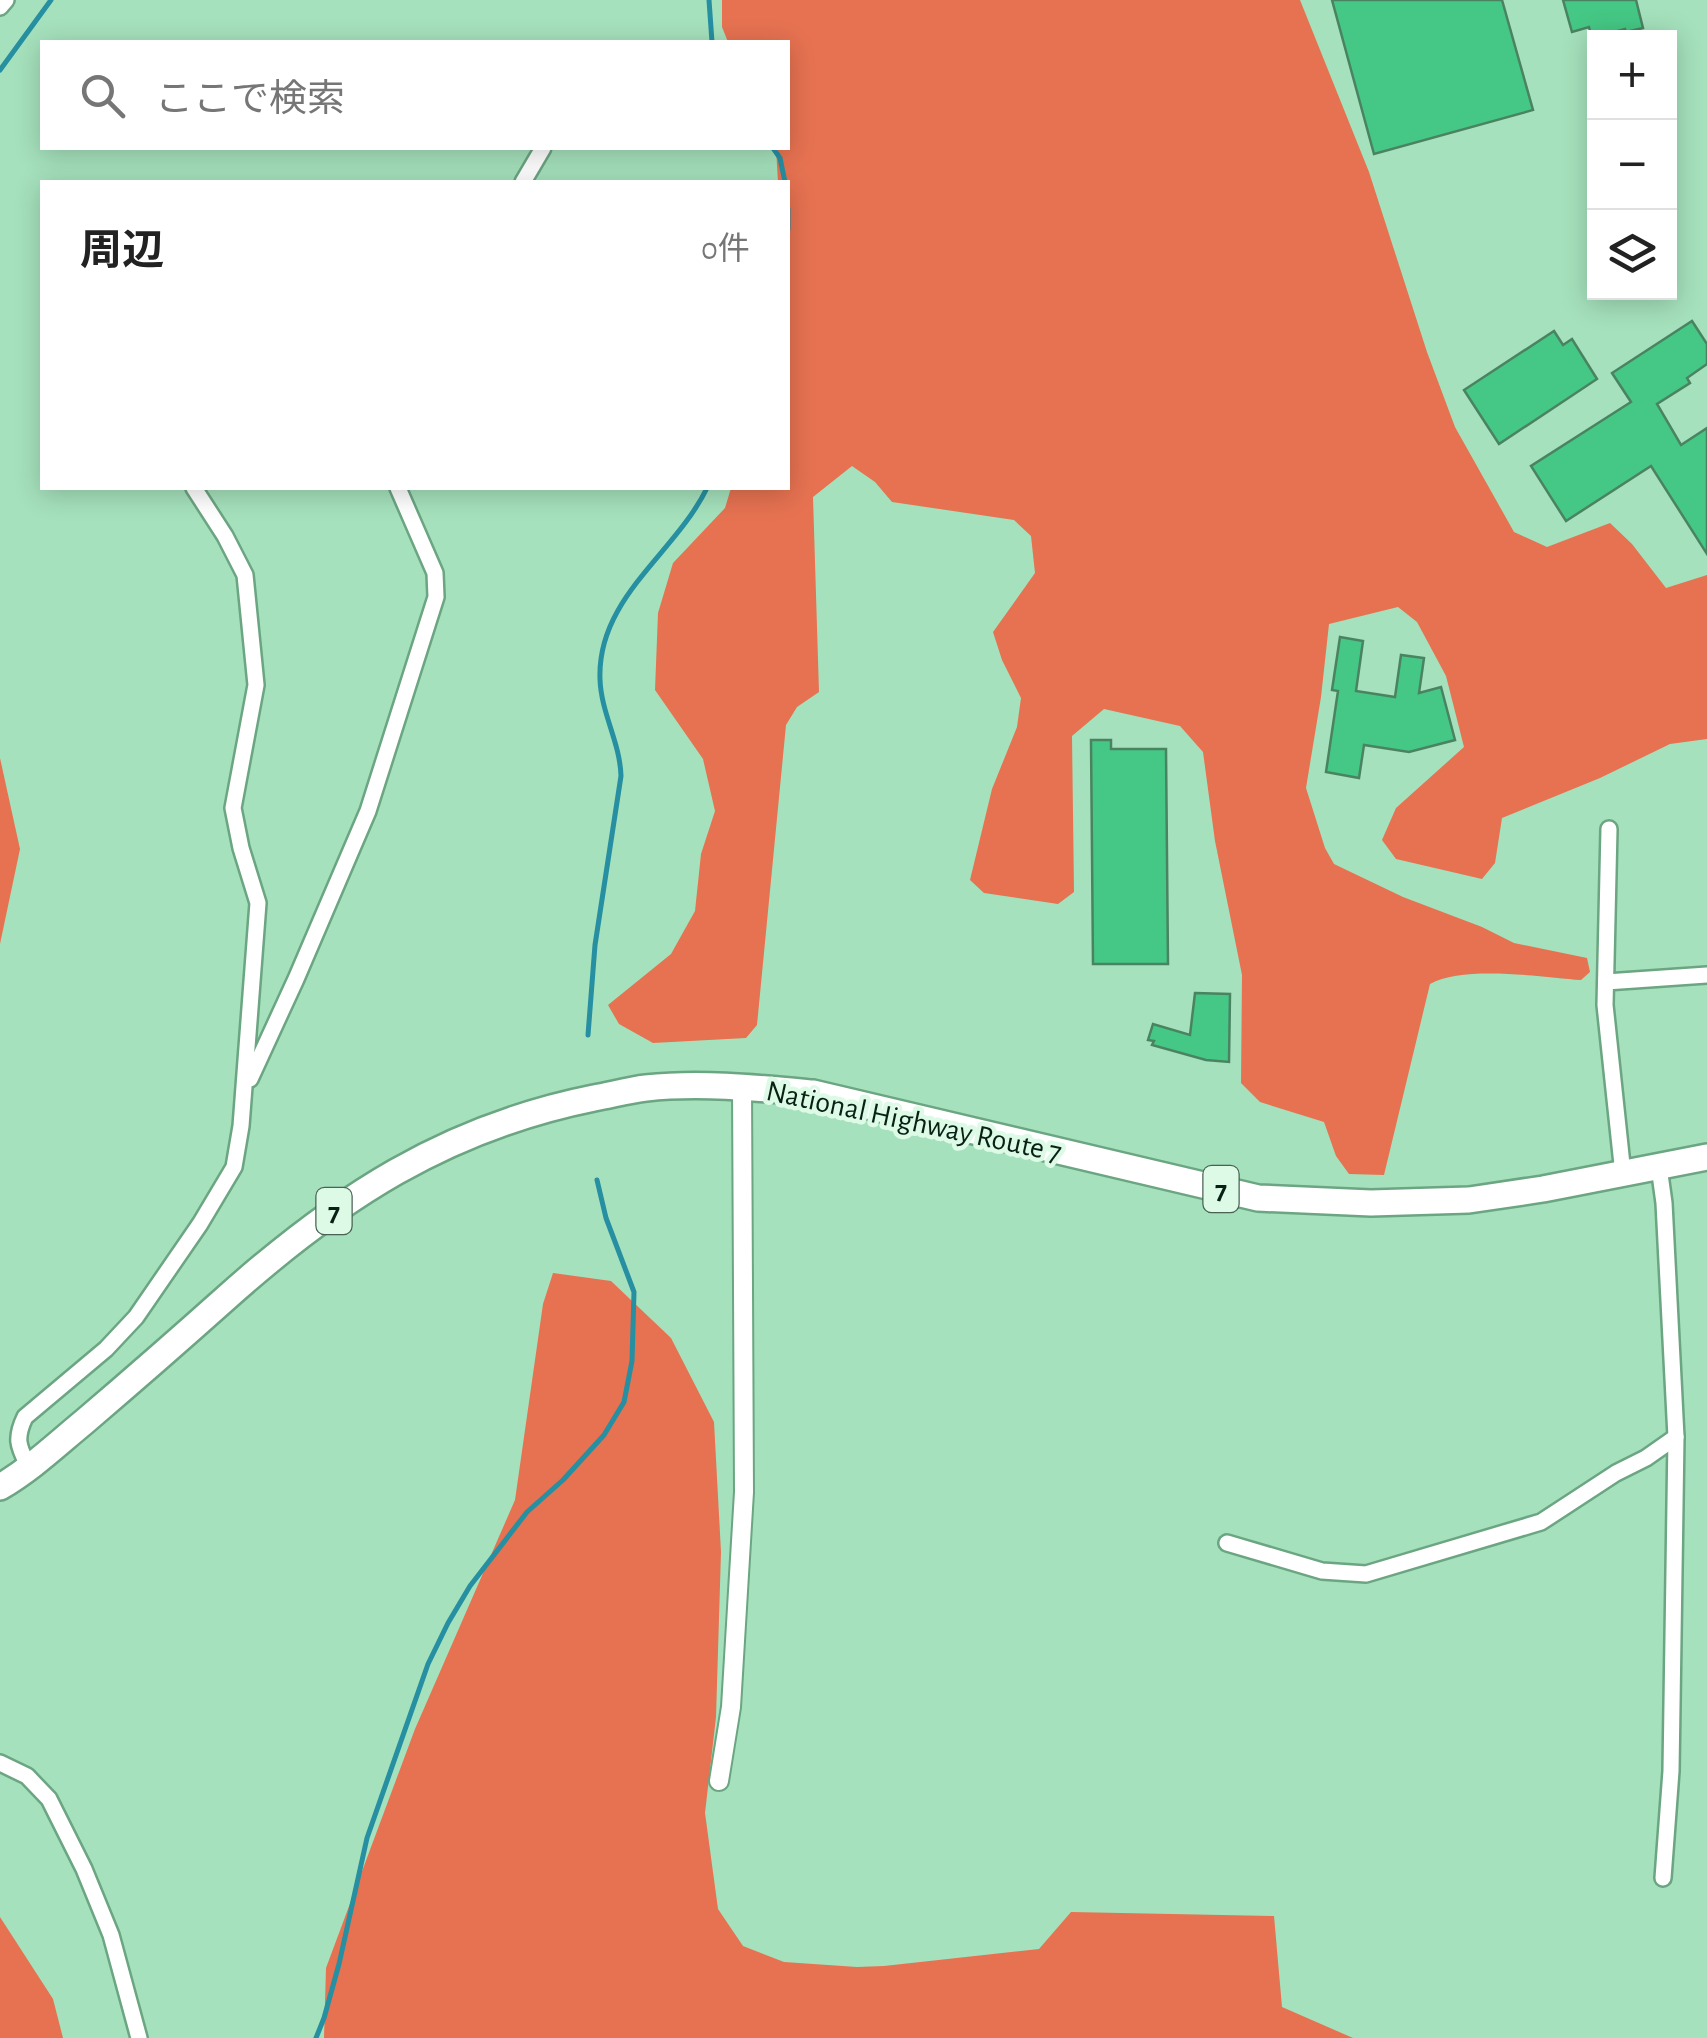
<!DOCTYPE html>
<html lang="ja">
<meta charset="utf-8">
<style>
body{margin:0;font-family:"Alegreya Sans","Noto Sans JP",sans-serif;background:#f6f6f6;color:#222}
.controls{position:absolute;right:30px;top:30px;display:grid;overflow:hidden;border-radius:0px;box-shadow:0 5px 25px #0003}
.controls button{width:90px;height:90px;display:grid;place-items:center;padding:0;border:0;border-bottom:2px solid #e0e0e0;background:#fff;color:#222;font:50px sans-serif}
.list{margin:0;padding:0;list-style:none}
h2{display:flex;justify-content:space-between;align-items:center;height:130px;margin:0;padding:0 40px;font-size:42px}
h2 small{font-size:32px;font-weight:400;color:#767676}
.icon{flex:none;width:55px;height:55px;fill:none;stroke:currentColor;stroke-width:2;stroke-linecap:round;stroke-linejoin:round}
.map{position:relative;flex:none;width:1707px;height:2038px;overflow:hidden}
.search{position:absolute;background:#fff;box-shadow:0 5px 25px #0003;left:40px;top:40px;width:750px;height:110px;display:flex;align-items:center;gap:25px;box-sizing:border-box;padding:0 35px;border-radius:0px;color:#767676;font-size:38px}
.panel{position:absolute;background:#fff;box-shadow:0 5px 25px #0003;left:40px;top:180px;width:750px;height:310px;border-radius:0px}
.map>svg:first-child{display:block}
</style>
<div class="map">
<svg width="1707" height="2038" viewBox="0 0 1707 2038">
<rect width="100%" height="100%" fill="#a5e1bc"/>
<g fill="#e67251">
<path d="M 722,0 L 1300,0 L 1369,172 L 1427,352 L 1455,427 L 1514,532 L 1547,547 L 1610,523 L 1632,544 L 1666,588 L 1707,575 L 1707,739 L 1670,744 L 1600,778 L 1502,818 L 1495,863 L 1482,879 L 1396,859 L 1382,840 L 1396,808 L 1464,747 L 1446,676 L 1417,622 L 1398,607 L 1329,624 L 1321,697 L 1306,788 L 1325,848 L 1334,864 L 1403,897 L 1482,927 L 1514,943 L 1587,958 L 1590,972 L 1581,980 C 1542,977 1463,965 1430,984 L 1384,1175 L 1349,1174 L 1336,1156 L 1324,1122 L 1260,1102 L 1241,1083 L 1242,975 L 1215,841 L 1203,752 L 1180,726 L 1104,709 L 1072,736 L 1074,892 L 1058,904 L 984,893 L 970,880 L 992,789 L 1017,727 L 1021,698 L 1002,660 L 993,632 L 1035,573 L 1031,536 L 1014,520 L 892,502 L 875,482 L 852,466 L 813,497 L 819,692 L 797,707 L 786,725 L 757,1025 L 746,1038 L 653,1043 L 619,1024 L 608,1005 L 671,954 L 695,911 L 701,854 L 715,811 L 703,759 L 655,690 L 658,613 L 673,563 L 725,508 L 731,488 L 788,488 L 788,182 L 778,182 L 776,148 L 788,148 L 788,42 L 728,42 L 722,27 Z"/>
<path d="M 0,758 L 20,849 L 0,944 Z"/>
<path d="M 553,1273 L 611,1281 L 671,1338 L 714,1422 L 721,1552 L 716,1717 L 705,1813 L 718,1909 L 743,1946 L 784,1962 L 857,1967 L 884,1966 L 1039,1949 L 1071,1912 L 1274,1916 L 1282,2007 L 1353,2038 L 324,2038 L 326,1968 L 415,1729 L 515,1500 L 543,1304 Z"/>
<path d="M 0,1917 L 53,1999 L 63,2038 L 0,2038 Z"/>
</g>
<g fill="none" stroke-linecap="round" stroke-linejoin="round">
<g stroke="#268fa1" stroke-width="5">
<path d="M 709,0 L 712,42"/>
<path d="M 0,70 L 51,0"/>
<path d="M 773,148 L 780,158 L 785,182"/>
<path d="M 788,209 L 788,229"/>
<path d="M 588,1035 L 595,945 L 621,776 C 620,742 601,713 600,679 C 597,598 675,554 707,488"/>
<path d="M 316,2038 L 324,2018 L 339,1964 L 367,1838 L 428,1664 L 448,1623 L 470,1586 L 527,1512 L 563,1480 L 604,1435 L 624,1402 L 632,1361 L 634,1292 L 606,1218 L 597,1180"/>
</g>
</g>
<g fill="#45c885" stroke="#4a8361" stroke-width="2.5">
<path d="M 1332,0 L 1502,0 L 1533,110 L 1374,154 Z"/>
<path d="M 1563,0 L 1636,0 L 1643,28 L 1626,32 L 1625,29 L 1592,38 L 1589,27 L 1572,32 Z"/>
<path d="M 1692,321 L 1707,344 L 1707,364 L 1687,378 L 1690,383 L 1657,404 L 1681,445 L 1707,428 L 1707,554 L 1651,466 L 1566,521 L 1531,466 L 1631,402 L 1612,373 Z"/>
<path d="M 1554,331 L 1563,345 L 1572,339 L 1597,379 L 1499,444 L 1464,390 Z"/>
<path d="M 1340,637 L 1363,641 L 1356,691 L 1395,697 L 1401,655 L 1424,658 L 1419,693 L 1441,687 L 1455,740 L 1409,752 L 1364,745 L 1359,778 L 1326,772 L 1338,691 L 1332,690 Z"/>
<path d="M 1091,740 L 1111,740 L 1111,749 L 1166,749 L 1168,964 L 1093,964 Z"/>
<path d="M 1195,993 L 1230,994 L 1229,1062 L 1206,1060 L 1152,1045 L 1154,1041 L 1148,1040 L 1153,1024 L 1190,1035 Z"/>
</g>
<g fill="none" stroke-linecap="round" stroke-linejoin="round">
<g stroke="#6ba582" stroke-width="20">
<g id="minor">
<path d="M 0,7 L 6,0"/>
<path d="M 523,182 L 543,148"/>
<path d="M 1609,829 L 1605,1005 L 1623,1174"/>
<path d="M 1606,982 L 1707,975"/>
<path d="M 250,1079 L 296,979 L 368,811 L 436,597 L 435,573 L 398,488"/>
<path d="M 1659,1167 L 1664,1203 L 1676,1437 L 1671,1771 L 1663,1878"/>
<path d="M 29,1468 C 19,1447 14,1440 25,1417 L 106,1349 L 136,1317 L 200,1224 L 234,1167 L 241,1126 L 258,903 L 241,848 L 233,808 L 256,685 L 245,575 L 225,536 L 194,488"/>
<path d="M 1227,1543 L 1322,1571 L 1366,1574 L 1541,1522 L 1616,1473 L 1646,1458 L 1676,1437"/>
<path d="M 0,1763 L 27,1776 L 49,1799 L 84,1869 L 111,1935 L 139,2038"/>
</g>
</g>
<g stroke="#6ba582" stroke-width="22">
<path id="tertiary" d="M 719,1781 L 731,1707 L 744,1492 L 742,1086"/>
</g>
<g stroke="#6ba582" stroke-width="30">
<path id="trunk" d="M 0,1487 C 31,1469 56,1445 84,1422 C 132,1381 179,1340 226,1298 C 338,1198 445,1128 594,1098 C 611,1095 629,1090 646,1088 C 700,1082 759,1088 813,1093 L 1258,1198 L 1371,1203 L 1469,1200 L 1543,1189 L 1707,1157"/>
</g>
<use href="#minor" stroke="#fff" stroke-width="15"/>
<use href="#tertiary" stroke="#fff" stroke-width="18"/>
<use href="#trunk" stroke="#fff" stroke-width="25"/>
</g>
<g text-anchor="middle" stroke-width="9" stroke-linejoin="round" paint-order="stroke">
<g fill="#ddfae7" stroke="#496253" stroke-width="2.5">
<rect x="1203.5" y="1166" width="35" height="46" rx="8"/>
<rect x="316.5" y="1188" width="35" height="46" rx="8"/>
</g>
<g font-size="28" font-weight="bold" fill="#092114">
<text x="1221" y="1199">7</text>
<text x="334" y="1221">7</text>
</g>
<g font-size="30" fill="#092114" stroke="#ddfae7">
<text transform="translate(914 1121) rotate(12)" y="10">National Highway Route 7</text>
</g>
</g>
</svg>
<div class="controls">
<button>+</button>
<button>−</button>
<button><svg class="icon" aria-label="layers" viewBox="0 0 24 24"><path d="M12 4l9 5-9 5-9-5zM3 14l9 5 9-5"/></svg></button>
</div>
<div class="search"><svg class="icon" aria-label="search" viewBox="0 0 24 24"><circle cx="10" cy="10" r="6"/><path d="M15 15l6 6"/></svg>ここで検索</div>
<section class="panel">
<h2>周辺<small>0件</small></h2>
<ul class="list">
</ul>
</section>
</div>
